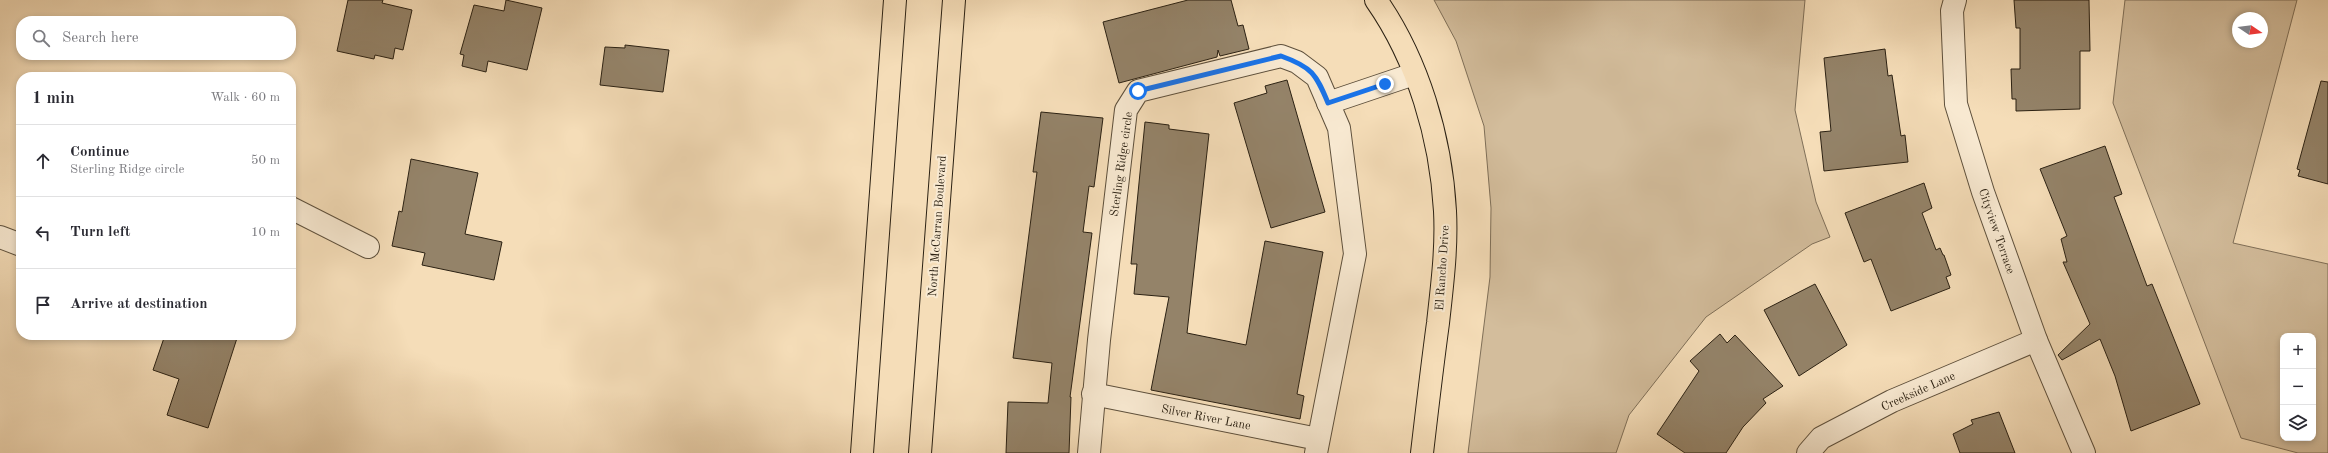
<!DOCTYPE html>
<meta charset="utf-8">
<style>
body{margin:0;font-family:"Old Standard TT",serif;background:#f2f2f3;color:#2b2b33}
.controls{position:absolute;right:12px;bottom:12px;display:grid;overflow:hidden;border-radius:8px;box-shadow:0 2px 6px #0003}
.controls button{width:36px;height:36px;display:grid;place-items:center;padding:0;border:0;border-bottom:1px solid #e1e1e2;background:#fff;color:#2b2b33;font:20px sans-serif}
.compass{position:absolute;left:2232px;top:12px;width:36px;height:36px;border-radius:50%;background:#fff;box-shadow:0 2px 6px #0003;rotate:103deg}
.stop{position:absolute;width:12px;height:12px;margin:-9px;border:3px solid #1a73e8;border-radius:50%;background:#fff}
.stop.end{background:#1a73e8;border-color:#fff;box-shadow:0 1px 4px #0008}
.list{margin:0;padding:0;list-style:none}
h2{display:flex;justify-content:space-between;align-items:center;height:52px;margin:0;padding:0 16px;font-size:17px}
h2 small{font-size:13px;font-weight:400;color:#7c7c81}
.list li{display:grid;grid-template-columns:26px 1fr auto;gap:12px;align-items:center;box-sizing:border-box;height:72px;padding:0 16px;border-top:1px solid #e1e1e2}
.list b{display:block;font-size:15px;white-space:nowrap}
.list p{margin:0;font-size:13px;white-space:nowrap;color:#7c7c81}
.list em{font-size:13px;font-style:normal;color:#7c7c81}
.icon{flex:none;width:22px;height:22px;fill:none;stroke:currentColor;stroke-width:2;stroke-linecap:round;stroke-linejoin:round}
.map{position:relative;flex:none;width:2328px;height:453px;overflow:hidden}
.search{position:absolute;background:#fff;box-shadow:0 2px 6px #0003;left:16px;top:16px;width:280px;height:44px;display:flex;align-items:center;gap:10px;box-sizing:border-box;padding:0 14px;border-radius:16px;color:#7c7c81;font-size:15px}
.panel{position:absolute;background:#fff;box-shadow:0 2px 6px #0003;left:16px;top:72px;width:280px;height:268px;border-radius:16px}
.map>svg:first-child{display:block}
</style>
<div class="map">
<svg width="2328" height="453" viewBox="0 0 2328 453">
<rect width="100%" height="100%" fill="#f5ddb8"/>
<filter id="stains"><feTurbulence type="fractalNoise" baseFrequency=".005" numOctaves="4"/><feColorMatrix values="0 0 0 0 .2 0 0 0 0 .09 0 0 0 0 .02 0 0 0 .5 -.17"/></filter>
<radialGradient id="worn" r=".72"><stop offset=".6" stop-color="#630" stop-opacity="0"/><stop offset="1" stop-color="#630" stop-opacity=".3"/></radialGradient>
<g fill="#d3bd9c" stroke="#7f6f58" fill-rule="evenodd">
<path d="M 1434,0 L 1805,0 L 1795,110 L 1816,202 L 1830,237 L 1812,244 L 1706,317 L 1629,415 L 1616,453 L 1468,453 L 1490,277 L 1491,208 L 1484,126 L 1456,41 Z"/>
<path d="M 2125,0 L 2297,0 L 2233,243 L 2328,264 L 2328,453 L 2298,453 L 2241,438 L 2113,103 ZM 2238,18 L 2262,18 L 2262,42 L 2238,42 ZM 2283,336 L 2313,336 L 2313,438 L 2283,438 Z"/>
</g>
<g fill="#948369" stroke="#2b2113">
<path d="M 348,0 L 383,0 L 382,3 L 412,10 L 403,50 L 395,48 L 393,59 L 375,55 L 374,59 L 337,51 Z"/>
<path d="M 506,0 L 542,8 L 527,70 L 488,61 L 486,72 L 462,66 L 464,55 L 460,54 L 474,5 L 504,11 Z"/>
<path d="M 1188,0 L 1231,0 L 1238,26 L 1243,25 L 1249,49 L 1220,56 L 1218,50 L 1217,57 L 1119,83 L 1103,22 Z"/>
<path d="M 2014,0 L 2089,0 L 2090,51 L 2080,51 L 2080,109 L 2016,111 L 2016,99 L 2012,99 L 2011,69 L 2020,69 L 2020,28 L 2016,28 Z"/>
<path d="M 625,45 L 669,50 L 663,92 L 600,85 L 605,47 L 625,48 Z"/>
<path d="M 1885,49 L 1888,76 L 1892,75 L 1901,136 L 1905,135 L 1908,162 L 1824,171 L 1820,132 L 1831,131 L 1824,58 Z"/>
<path d="M 1287,80 L 1325,212 L 1271,228 L 1234,103 L 1267,93 L 1265,86 Z"/>
<path d="M 2321,81 L 2328,82 L 2328,184 L 2298,176 L 2300,170 L 2297,169 Z"/>
<path d="M 1041,112 L 1103,118 L 1094,187 L 1089,186 L 1083,232 L 1092,233 L 1070,397 L 1071,397 L 1069,453 L 1006,453 L 1008,402 L 1048,403 L 1052,363 L 1013,358 L 1037,172 L 1033,172 Z"/>
<path d="M 1145,122 L 1169,125 L 1169,129 L 1209,134 L 1187,333 L 1246,345 L 1265,241 L 1323,252 L 1297,394 L 1304,396 L 1300,419 L 1151,390 L 1169,297 L 1134,294 L 1137,264 L 1131,264 Z"/>
<path d="M 2105,146 L 2122,194 L 2114,197 L 2147,286 L 2152,284 L 2200,404 L 2131,431 L 2115,376 L 2100,339 L 2062,360 L 2058,355 L 2090,324 L 2063,262 L 2067,262 L 2061,239 L 2067,236 L 2040,169 Z"/>
<path d="M 411,159 L 478,173 L 465,234 L 502,242 L 494,280 L 422,265 L 425,253 L 392,246 L 399,211 L 402,212 Z"/>
<path d="M 1924,183 L 1932,208 L 1922,213 L 1936,250 L 1940,248 L 1943,255 L 1944,255 L 1951,275 L 1946,277 L 1950,288 L 1891,311 L 1871,259 L 1864,262 L 1845,213 Z"/>
<path d="M 1815,284 L 1847,345 L 1799,376 L 1764,310 Z"/>
<path d="M 1720,334 L 1727,343 L 1735,335 L 1783,386 L 1763,399 L 1766,403 L 1743,427 L 1726,453 L 1685,453 L 1657,434 L 1699,371 L 1690,361 Z"/>
<path d="M 165,335 L 238,335 L 208,428 L 167,415 L 179,379 L 153,370 Z"/>
<path d="M 1999,412 L 2015,453 L 1960,453 L 1953,434 L 1973,424 L 1971,420 Z"/>
</g>
<g fill="none" stroke-linecap="round" stroke-linejoin="round">
<g stroke="#5e503c" stroke-width="24">
<g id="minor">
<path d="M 1955,0 L 1952,11 L 1956,104 L 1983,192 L 2036,340 L 2084,453"/>
<path d="M 1328,103 L 1414,74"/>
<path d="M 291,208 L 368,247"/>
<path d="M 0,237 L 21,245"/>
<path d="M 1093,394 L 1318,439"/>
<path d="M 1089,453 L 1099,340 L 1126,110 L 1138,91 L 1281,56 L 1297,62 L 1317,77 L 1339,128 L 1355,254 L 1316,453"/>
<path d="M 1808,453 L 1821,438 L 1892,401 L 2036,340"/>
</g>
</g>
<g stroke="#2b2113" stroke-width="24">
<g id="major">
<path d="M 1376,0 C 1418,60 1441,138 1445,211 C 1447,249 1442,286 1438,323 C 1432,367 1427,410 1422,453"/>
<path d="M 862,453 L 895,0"/>
<path d="M 920,453 L 954,0"/>
</g>
</g>
<use href="#minor" stroke="#f8e9d1" stroke-width="22"/>
<use href="#major" stroke="#f5ddb8" stroke-width="22"/>
</g>
<g fill="none" stroke-linecap="round" stroke-linejoin="round">
<path stroke="#1a73e8" stroke-width="5" d="M 1138,91 L 1281,56 C 1312,67 1316,74 1328,103 L 1385,84"/>
</g>
<g text-anchor="middle" stroke-width="4" stroke-linejoin="round" paint-order="stroke">
<g font-size="12" fill="#2b2113" stroke="#f8e9d1">
<text transform="translate(1121 164) rotate(-82)" y="4">Sterling Ridge circle</text>
<text transform="translate(937 226) rotate(-86)" y="4">North McCarran Boulevard</text>
<text transform="translate(1997 231) rotate(71)" y="4">Cityview Terrace</text>
<text transform="translate(1442 268) rotate(-86)" y="4">El Rancho Drive</text>
<text transform="translate(1918 391) rotate(-24)" y="4">Creekside Lane</text>
<text transform="translate(1206 417) rotate(11)" y="4">Silver River Lane</text>
</g>
</g>
<rect width="100%" height="100%" filter="url(#stains)"/>
<rect width="100%" height="100%" fill="url(#worn)"/>
</svg>
<div class="controls">
<button>+</button>
<button>−</button>
<button><svg class="icon" aria-label="layers" viewBox="0 0 24 24"><path d="M12 4l9 5-9 5-9-5zM3 14l9 5 9-5"/></svg></button>
</div>
<svg class="compass" viewBox="-18 -18 36 36"><path d="M0-13l5 13h-10z" fill="#e53935"/><path d="M0 13l5-13h-10z" fill="#7c7c81"/></svg>
<div class="stop" style="left:1138px;top:91px"></div>
<div class="stop end" style="left:1385px;top:84px"></div>
<div class="search"><svg class="icon" aria-label="search" viewBox="0 0 24 24"><circle cx="10" cy="10" r="6"/><path d="M15 15l6 6"/></svg>Search here</div>
<section class="panel">
<h2>1 min<small>Walk · 60 m</small></h2>
<ul class="list">
<li><svg class="icon" aria-label="ahead" viewBox="0 0 24 24"><path d="M12 20V5M6 11l6-6 6 6"/></svg><div><b>Continue</b><p>Sterling Ridge circle</p></div><em>50 m</em></li>
<li><svg class="icon" aria-label="left" viewBox="0 0 24 24"><path d="M17 20v-9H6M10 6l-5 5 5 5"/></svg><div><b>Turn left</b></div><em>10 m</em></li>
<li><svg class="icon" aria-label="arrive" viewBox="0 0 24 24"><path d="M6 21V4h12l-3 4 3 4H6"/></svg><div><b>Arrive at destination</b></div></li>
</ul>
</section>
</div>
